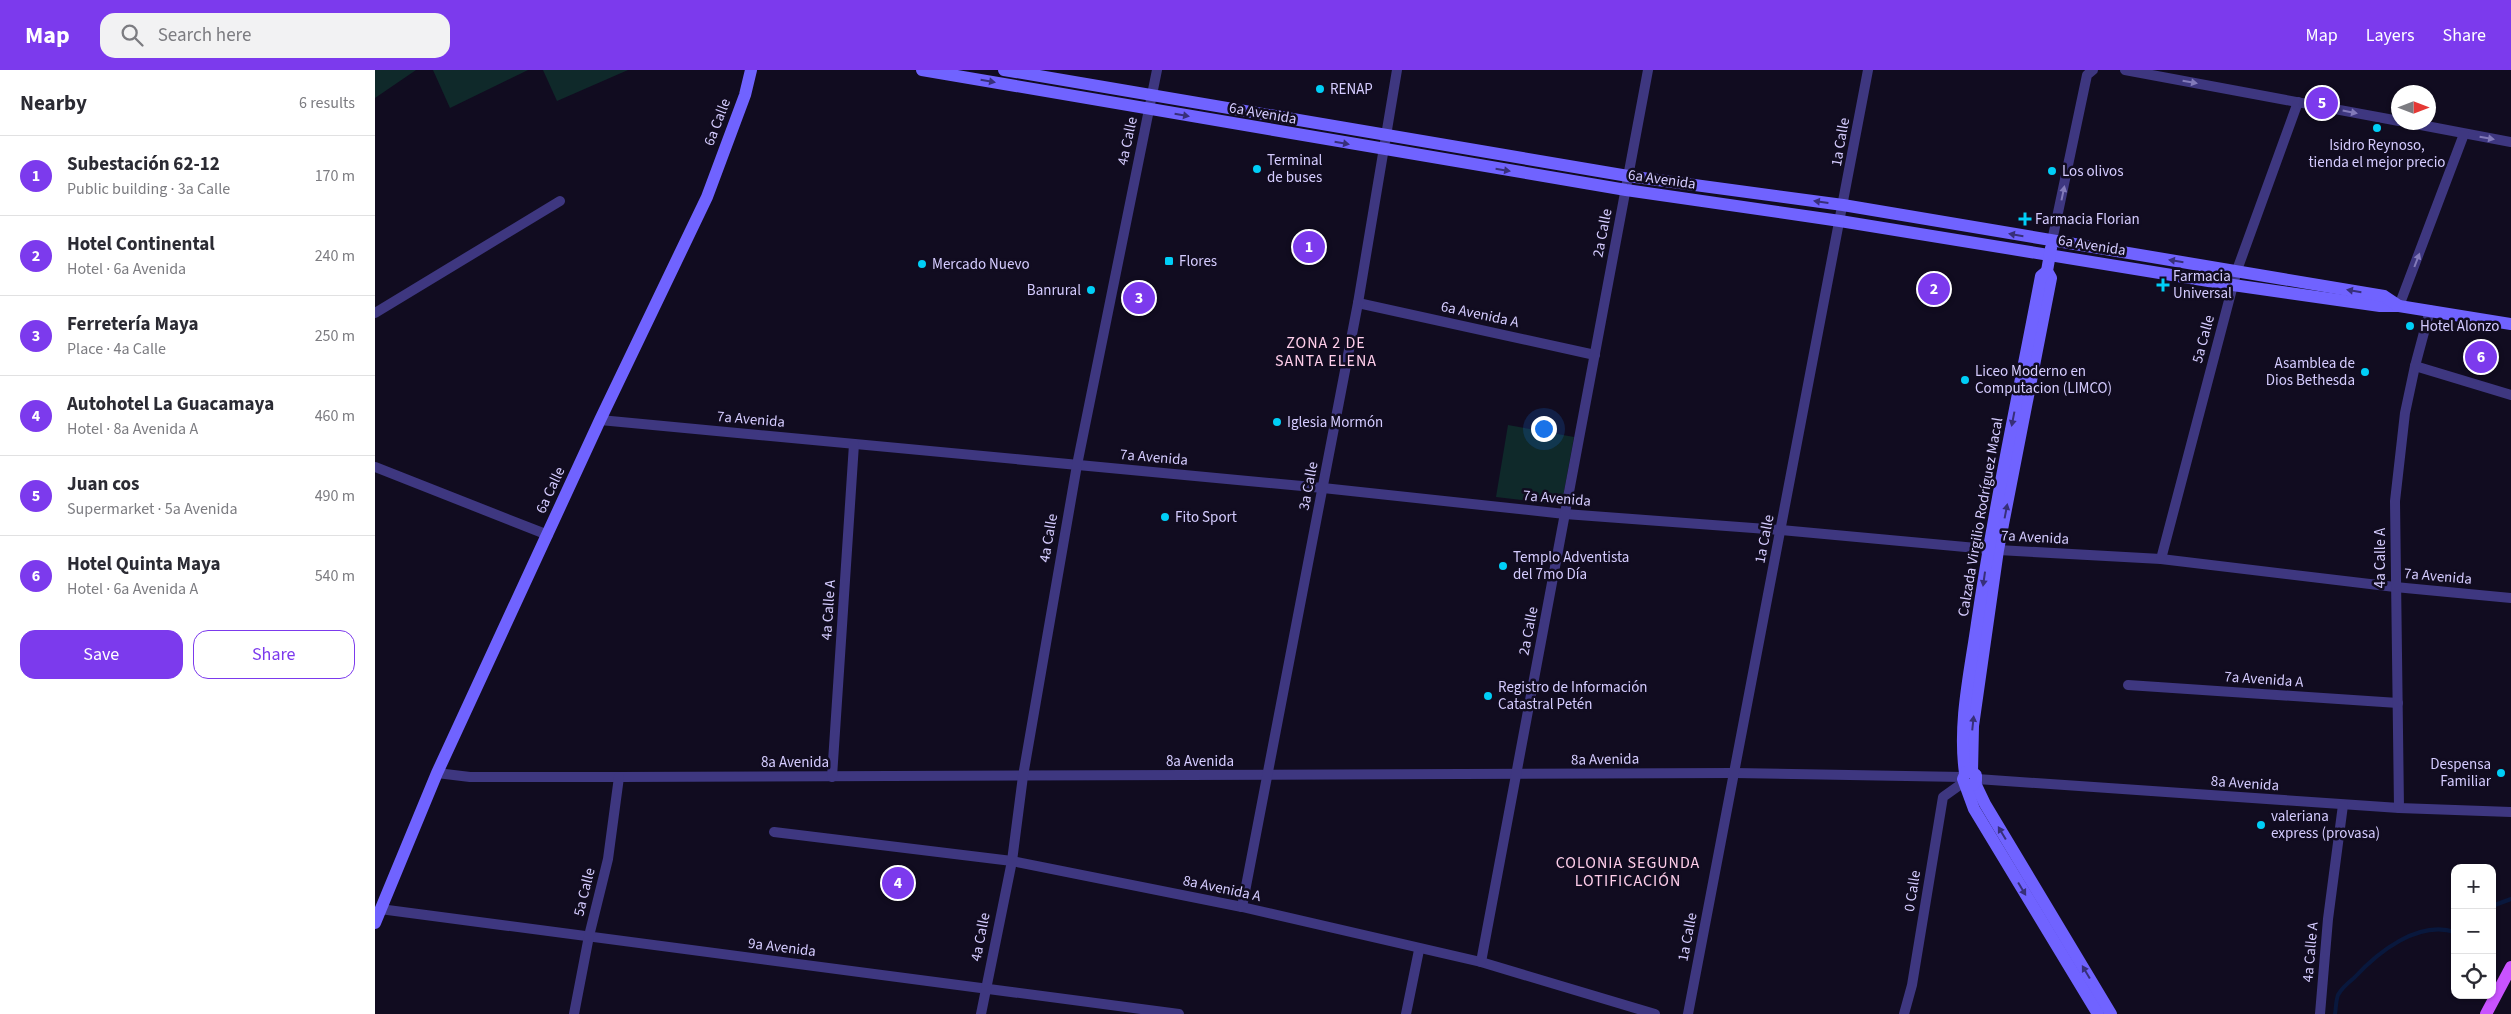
<!DOCTYPE html>
<meta charset="utf-8">
<style>
body{margin:0;font-family:"Source Sans 3",sans-serif;background:#f2f2f3;color:#2b2b33}
.controls{position:absolute;right:15px;bottom:15px;display:grid;overflow:hidden;border-radius:10px;box-shadow:0 1px 4px #0004}
.controls button{width:45px;height:45px;display:grid;place-items:center;padding:0;border:0;border-bottom:1px solid #e1e1e2;background:#fff;color:#2b2b33;font:25px sans-serif}
.compass{position:absolute;left:2016px;top:15px;width:45px;height:45px;border-radius:50%;background:#fff;box-shadow:0 1px 4px #0004;rotate:90deg}
.you{position:absolute;left:1168px;top:358px;width:18px;height:18px;margin:-12px;border:4px solid #fff;border-radius:50%;background:#1a73e8;box-shadow:0 0 0 8px #1a73e833}
.badge{display:grid;place-items:center;width:32px;height:32px;border-radius:50%;background:#7c3aed;color:#fff;font-size:16px;font-weight:700}
.pin{position:absolute;translate:-50% -50%;border:2px solid #fff;box-shadow:0 1px 5px #0006}
.list{margin:0;padding:0;list-style:none}
h2{display:flex;justify-content:space-between;align-items:center;height:65px;margin:0;padding:0 20px;font-size:21px}
h2 small{font-size:16px;font-weight:400;color:#7c7c81}
.list li{display:grid;grid-template-columns:32px 1fr auto;gap:15px;align-items:center;box-sizing:border-box;height:80px;padding:0 20px;border-top:1px solid #e1e1e2}
.list b{display:block;font-size:19px;white-space:nowrap}
.list p{margin:0;font-size:16px;white-space:nowrap;color:#7c7c81}
.list em{font-size:16px;font-style:normal;color:#7c7c81}
.actions{display:flex;gap:10px;padding:15px 20px}
.actions a{flex:1;padding:11px 0;border:1px solid #7c3aed;border-radius:15px;text-align:center;font-size:18px;color:#7c3aed}
.actions .main{background:#7c3aed;color:#fff}
.icon{flex:none;width:28px;height:28px;fill:none;stroke:currentColor;stroke-width:2;stroke-linecap:round;stroke-linejoin:round}
.map{position:relative;flex:none;width:2136px;height:944px;overflow:hidden}
header{display:flex;align-items:center;gap:30px;box-sizing:border-box;height:70px;padding:0 25px;background:#7c3aed;color:#fff}
header strong{font-size:24px}
nav{display:flex;gap:28px;margin-inline-start:auto;font-size:18px}
.search{width:350px;height:45px;background:#f2f2f3;display:flex;align-items:center;gap:12px;box-sizing:border-box;padding:0 18px;border-radius:15px;color:#7c7c81;font-size:19px}
main{display:flex}
aside{flex:1;background:#fff}
.map>svg:first-child{display:block}
</style>
<header>
<strong>Map</strong>
<div class="search"><svg class="icon" aria-label="search" viewBox="0 0 24 24"><circle cx="10" cy="10" r="6"/><path d="M15 15l6 6"/></svg>Search here</div>
<nav><a>Map</a><a>Layers</a><a>Share</a></nav>
</header>
<main>
<aside>
<h2>Nearby<small>6 results</small></h2>
<ul class="list">
<li><span class="badge">1</span><div><b>Subestación 62-12</b><p>Public building · 3a Calle</p></div><em>170 m</em></li>
<li><span class="badge">2</span><div><b>Hotel Continental</b><p>Hotel · 6a Avenida</p></div><em>240 m</em></li>
<li><span class="badge">3</span><div><b>Ferretería Maya</b><p>Place · 4a Calle</p></div><em>250 m</em></li>
<li><span class="badge">4</span><div><b>Autohotel La Guacamaya</b><p>Hotel · 8a Avenida A</p></div><em>460 m</em></li>
<li><span class="badge">5</span><div><b>Juan cos</b><p>Supermarket · 5a Avenida</p></div><em>490 m</em></li>
<li><span class="badge">6</span><div><b>Hotel Quinta Maya</b><p>Hotel · 6a Avenida A</p></div><em>540 m</em></li>
</ul>
<div class="actions"><a class="main">Save</a><a>Share</a></div>
</aside>
<div class="map">
<svg width="2136" height="944" viewBox="0 0 2136 944">
<rect width="100%" height="100%" fill="#110c20"/>
<g fill="#0f292a">
<path d="M 0,0 L 41,0 L 0,28 Z"/>
<path d="M 58,0 L 153,0 L 75,38 Z"/>
<path d="M 168,0 L 253,0 L 182,31 Z"/>
<path d="M 1133,355 L 1199,367 L 1188,427 L 1185,432 L 1179,434 L 1121,427 Z"/>
</g>
<g fill="none" stroke-linecap="round" stroke-linejoin="round">
<g stroke="#09183d" stroke-width="4">
<path d="M 2117,836 L 2136,829"/>
<path d="M 1960,944 C 1961,938 1961,930 1963,925 C 1966,919 1974,912 1979,908 C 2003,882 2043,850 2080,862"/>
</g>
<g stroke="#3e3780" stroke-width="10">
<path d="M 1750,0 L 2024,51"/>
<path d="M 2030,52 L 2136,72"/>
<path d="M 1677,171 L 1712,5 L 1718,0"/>
<path d="M 983,233 L 1220,285"/>
<path d="M 2024,236 L 2089,64"/>
<path d="M 0,243 L 185,131"/>
<path d="M 2040,296 L 2136,325"/>
<path d="M 225,350 L 948,418 L 1190,444 L 1406,460 L 1623,480 L 1786,489 L 2020,517 L 2136,528"/>
<path d="M 0,397 L 173,465"/>
<path d="M 1786,489 L 1862,200 L 1923,32"/>
<path d="M 1753,615 L 2023,633"/>
<path d="M 62,703 L 95,707 L 244,707 L 1359,703 L 1588,707"/>
<path d="M 457,707 L 479,374"/>
<path d="M 1602,709 L 2024,738 L 2136,742"/>
<path d="M 2024,738 L 2020,431 L 2030,343 L 2040,296 L 2055,240"/>
<path d="M 399,762 L 637,791 L 867,837 L 1106,892 L 1280,944"/>
<path d="M 867,837 L 983,233 L 1022,0"/>
<path d="M 5,839 L 804,944"/>
<path d="M 1106,892 L 1273,0"/>
<path d="M 199,944 L 214,866 L 233,789 L 244,707"/>
<path d="M 606,944 L 637,791 L 648,706 L 702,395 L 782,0"/>
<path d="M 1031,944 L 1044,880"/>
<path d="M 1313,944 L 1493,0"/>
<path d="M 1529,944 L 1537,915 L 1568,727 L 1589,712"/>
<path d="M 1945,944 L 1953,849 L 1968,735"/>
</g>
<g stroke="#7063ff" stroke-width="12">
<path d="M 547,0 L 1251,120 L 1465,151 L 1858,215 L 2005,236 L 2024,236 L 2136,254"/>
<path d="M 629,0 L 1253,106 L 1468,135 L 2009,226 L 2024,236"/>
<path d="M 1597,702 L 1598,656 L 1623,480 L 1676,208 L 1672,201 L 1676,178"/>
<path d="M 1590,703 C 1583,653 1595,603 1602,553 C 1619,437 1644,322 1666,206 L 1672,201"/>
<path d="M 1600,713 L 1610,734 L 1736,944"/>
<path d="M 1592,715 L 1598,715 L 1601,711 L 1601,705 L 1597,702 L 1591,702 L 1588,709 L 1599,739 L 1723,944"/>
<path d="M 0,853 L 62,703 L 225,350 L 332,127 L 370,25 L 376,0"/>
</g>
<path stroke="#c953ff" stroke-width="12" d="M 2111,944 L 2136,897"/>
</g>
<defs><path id="oneway-solid" d="M-6-.8H1V-3.2L6.5 0L1 3.2V.8H-6Z" transform="scale(1.25)"/></defs>
<g fill="#372f79">
<use href="#oneway-solid" transform="translate(613 11) rotate(10)"/>
<use href="#oneway-solid" transform="translate(807 45) rotate(10)"/>
<use href="#oneway-solid" transform="translate(967 73) rotate(10)"/>
<use href="#oneway-solid" transform="translate(1128 100) rotate(9)"/>
<use href="#oneway-solid" transform="translate(1446 132) rotate(-172)"/>
<use href="#oneway-solid" transform="translate(1641 165) rotate(-170)"/>
<use href="#oneway-solid" transform="translate(1801 191) rotate(-171)"/>
<use href="#oneway-solid" transform="translate(1979 221) rotate(-170)"/>
<use href="#oneway-solid" transform="translate(1638 349) rotate(101)"/>
<use href="#oneway-solid" transform="translate(1631 441) rotate(-79)"/>
<use href="#oneway-solid" transform="translate(1609 509) rotate(98)"/>
<use href="#oneway-solid" transform="translate(1598 653) rotate(-84)"/>
<use href="#oneway-solid" transform="translate(1627 763) rotate(-121)"/>
<use href="#oneway-solid" transform="translate(1647 819) rotate(59)"/>
<use href="#oneway-solid" transform="translate(1711 902) rotate(-121)"/>
</g>
<g fill="#827ab9">
<use href="#oneway-solid" transform="translate(1815 12) rotate(10)"/>
<use href="#oneway-solid" transform="translate(1975 42) rotate(11)"/>
<use href="#oneway-solid" transform="translate(2112 68) rotate(10)"/>
<use href="#oneway-solid" transform="translate(1688 123) rotate(-78)"/>
<use href="#oneway-solid" transform="translate(2042 190) rotate(-69)"/>
</g>
<g fill="#00cff7" stroke="#110c20" stroke-width="2">
<circle cx="945" cy="19" r="5"/>
<circle cx="2002" cy="58" r="5"/>
<circle cx="882" cy="99" r="5"/>
<circle cx="1677" cy="101" r="5"/>
<path d="M1647.5 141.5h5v5h5v5h-5v5h-5v-5h-5v-5h5z"/>
<rect x="789" y="186" width="10" height="10" rx="2.5"/>
<circle cx="547" cy="194" r="5"/>
<path d="M1785.5 207.5h5v5h5v5h-5v5h-5v-5h-5v-5h5z"/>
<circle cx="716" cy="220" r="5"/>
<circle cx="2035" cy="256" r="5"/>
<circle cx="1990" cy="302" r="5"/>
<circle cx="1590" cy="310" r="5"/>
<circle cx="902" cy="352" r="5"/>
<circle cx="790" cy="447" r="5"/>
<circle cx="1128" cy="496" r="5"/>
<circle cx="1113" cy="626" r="5"/>
<circle cx="2126" cy="703" r="5"/>
<circle cx="1886" cy="755" r="5"/>
</g>
<g text-anchor="middle" stroke-width="5" stroke-linejoin="round" paint-order="stroke">
<g font-size="15" fill="#d5ccff" stroke="#110c20" text-anchor="start">
<text x="955" y="24">RENAP</text>
<text x="2002" y="80" text-anchor="middle">Isidro Reynoso,<tspan x="2002" dy="17">tienda el mejor precio</tspan></text>
<text x="892" y="95">Terminal<tspan x="892" dy="17">de buses</tspan></text>
<text x="1687" y="106">Los olivos</text>
<text x="1660" y="154">Farmacia Florian</text>
<text x="804" y="196">Flores</text>
<text x="557" y="199">Mercado Nuevo</text>
<text x="1798" y="211">Farmacia<tspan x="1798" dy="17">Universal</tspan></text>
<text x="706" y="225" text-anchor="end">Banrural</text>
<text x="2045" y="261">Hotel Alonzo</text>
<text x="1980" y="298" text-anchor="end">Asamblea de<tspan x="1980" dy="17">Dios Bethesda</tspan></text>
<text x="1600" y="306">Liceo Moderno en<tspan x="1600" dy="17">Computacion (LIMCO)</tspan></text>
<text x="912" y="357">Iglesia Mormón</text>
<text x="800" y="452">Fito Sport</text>
<text x="1138" y="492">Templo Adventista<tspan x="1138" dy="17">del 7mo Día</tspan></text>
<text x="1123" y="622">Registro de Información<tspan x="1123" dy="17">Catastral Petén</tspan></text>
<text x="2116" y="699" text-anchor="end">Despensa<tspan x="2116" dy="17">Familiar</tspan></text>
<text x="1896" y="751">valeriana<tspan x="1896" dy="17">express (provasa)</tspan></text>
</g>
<g font-size="15" fill="#d5ccff" stroke="#110c20">
<text transform="translate(888 43) rotate(10)" y="5">6a Avenida</text>
<text transform="translate(342 52) rotate(-69)" y="5">6a Calle</text>
<text transform="translate(752 71) rotate(-78)" y="5">4a Calle</text>
<text transform="translate(1465 72) rotate(-80)" y="5">1a Calle</text>
<text transform="translate(1287 109) rotate(8)" y="5">6a Avenida</text>
<text transform="translate(1227 163) rotate(-79)" y="5">2a Calle</text>
<text transform="translate(1717 175) rotate(9)" y="5">6a Avenida</text>
<text transform="translate(1105 244) rotate(12)" y="5">6a Avenida A</text>
<text transform="translate(1828 269) rotate(-75)" y="5">5a Calle</text>
<text transform="translate(376 349) rotate(5)" y="5">7a Avenida</text>
<text transform="translate(779 387) rotate(5)" y="5">7a Avenida</text>
<text transform="translate(933 416) rotate(-79)" y="5">3a Calle</text>
<text transform="translate(175 420) rotate(-65)" y="5">6a Calle</text>
<text transform="translate(1182 428) rotate(5)" y="5">7a Avenida</text>
<text transform="translate(1605 447) rotate(-80)" y="5">Calzada Virgilio Rodríguez Macal</text>
<text transform="translate(1660 467) rotate(3)" y="5">7a Avenida</text>
<text transform="translate(673 468) rotate(-80)" y="5">4a Calle</text>
<text transform="translate(1389 469) rotate(-79)" y="5">1a Calle</text>
<text transform="translate(2005 488) rotate(-90)" y="5">4a Calle A</text>
<text transform="translate(2063 506) rotate(5)" y="5">7a Avenida</text>
<text transform="translate(453 540) rotate(-86)" y="5">4a Calle A</text>
<text transform="translate(1153 561) rotate(-79)" y="5">2a Calle</text>
<text transform="translate(1889 609) rotate(4)" y="5">7a Avenida A</text>
<text transform="translate(1230 689) rotate(-1)" y="5">8a Avenida</text>
<text x="825" y="696">8a Avenida</text>
<text x="420" y="697">8a Avenida</text>
<text transform="translate(1870 713) rotate(4)" y="5">8a Avenida</text>
<text transform="translate(847 818) rotate(12)" y="5">8a Avenida A</text>
<text transform="translate(1537 821) rotate(-81)" y="5">0 Calle</text>
<text transform="translate(209 822) rotate(-76)" y="5">5a Calle</text>
<text transform="translate(605 867) rotate(-79)" y="5">4a Calle</text>
<text transform="translate(1312 867) rotate(-79)" y="5">1a Calle</text>
<text transform="translate(407 877) rotate(7)" y="5">9a Avenida</text>
<text transform="translate(1935 882) rotate(-85)" y="5">4a Calle A</text>
</g>
<g font-size="16" letter-spacing="1" fill="#ffceea" stroke="#110c20">
<text x="951" y="278">ZONA 2 DE<tspan x="951" dy="18">SANTA ELENA</tspan></text>
<text x="1253" y="798">COLONIA SEGUNDA<tspan x="1253" dy="18">LOTIFICACIÓN</tspan></text>
</g>
</g>
</svg>
<div class="controls">
<button>+</button>
<button>−</button>
<button><svg class="icon" aria-label="locate" viewBox="0 0 24 24"><circle cx="12" cy="12" r="6"/><path d="M12 2v4M12 18v4M2 12h4M18 12h4"/></svg></button>
</div>
<svg class="compass" viewBox="-18 -18 36 36"><path d="M0-13l5 13h-10z" fill="#e53935"/><path d="M0 13l5-13h-10z" fill="#7c7c81"/></svg>
<div class="you"></div>
<div class="pin badge" style="left:934px;top:177px">1</div>
<div class="pin badge" style="left:1559px;top:219px">2</div>
<div class="pin badge" style="left:764px;top:228px">3</div>
<div class="pin badge" style="left:523px;top:813px">4</div>
<div class="pin badge" style="left:1947px;top:33px">5</div>
<div class="pin badge" style="left:2106px;top:287px">6</div>
</div>
</main>
